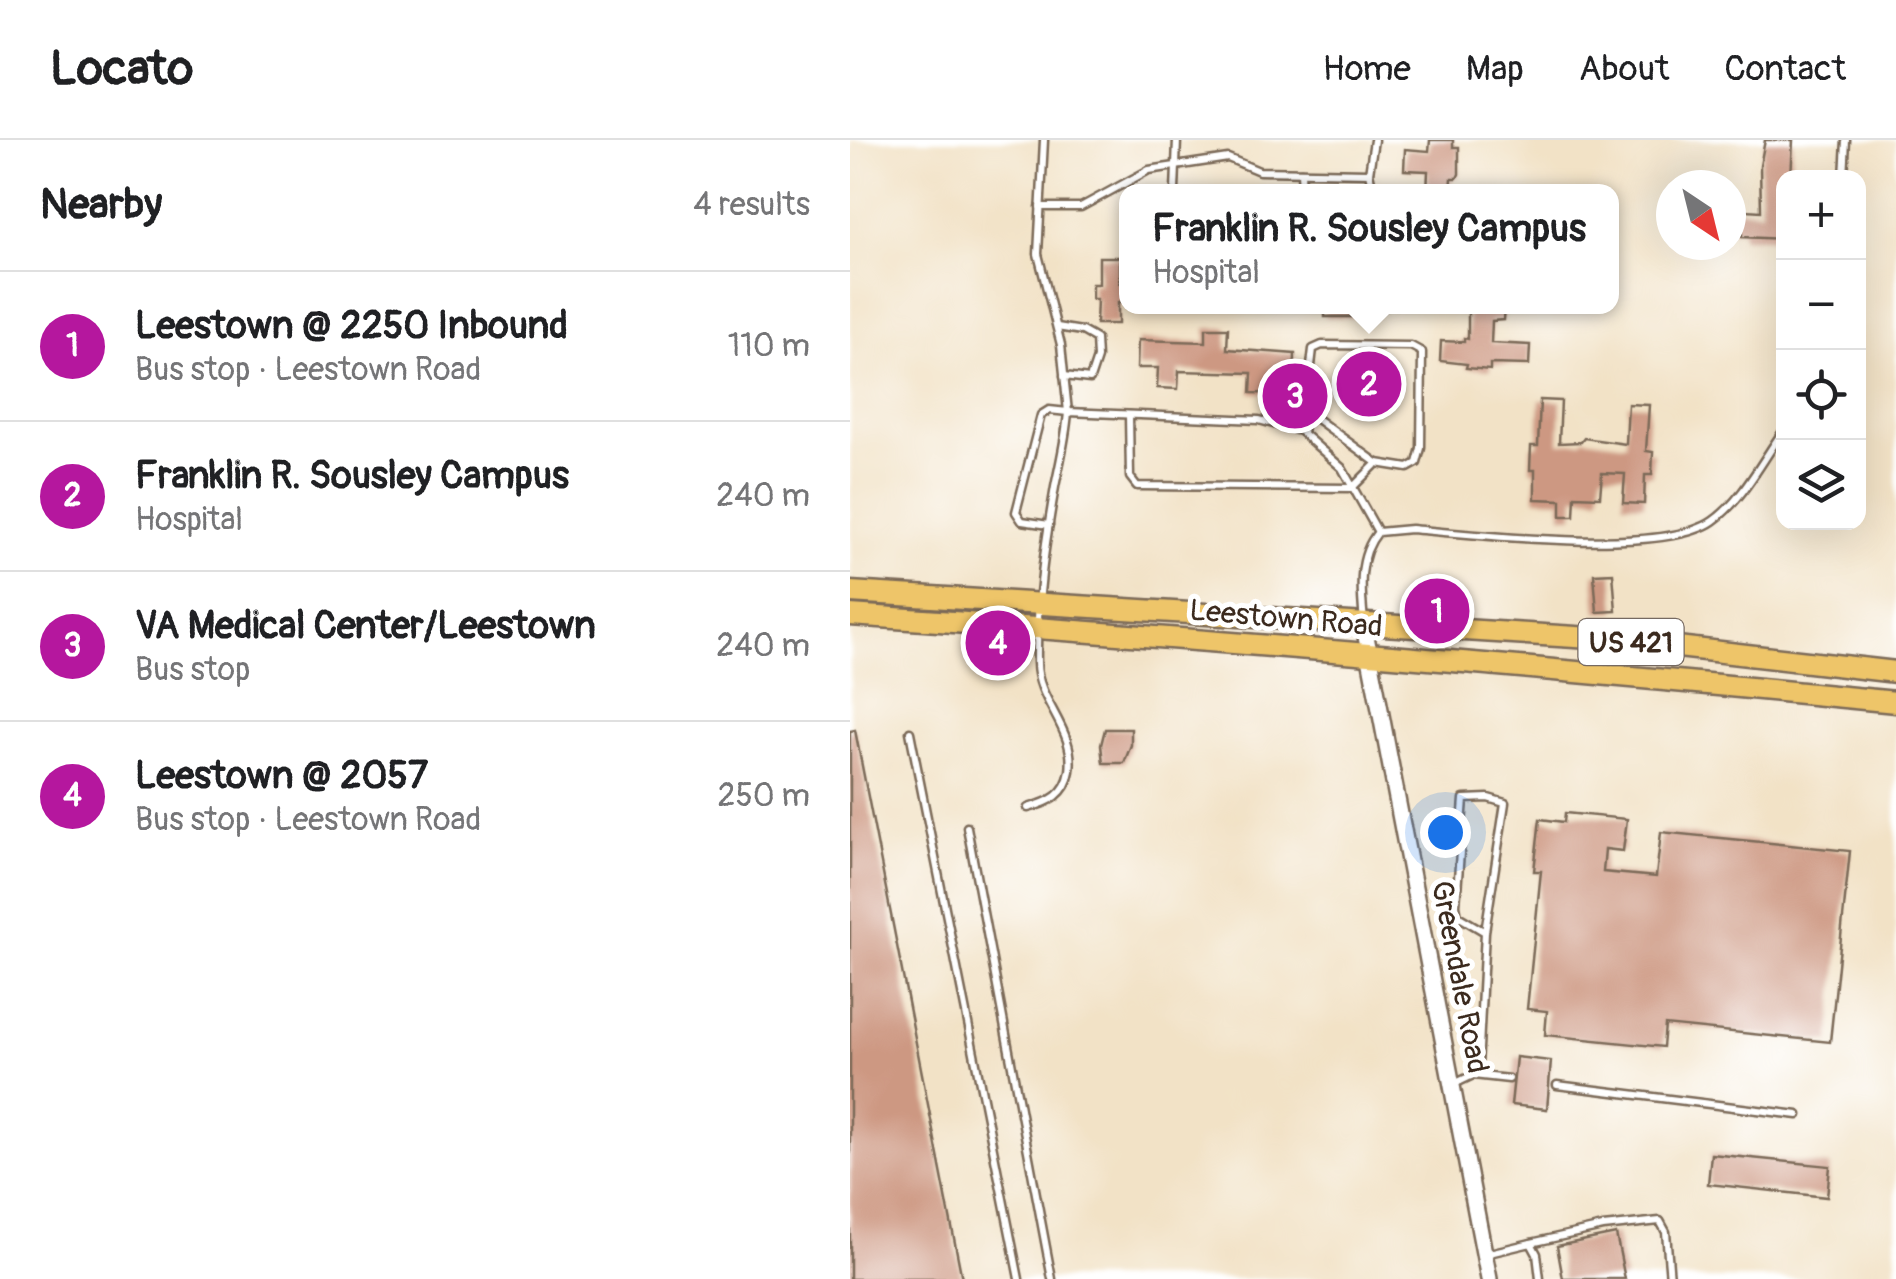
<!DOCTYPE html>
<meta charset="utf-8">
<style>
body{margin:0;font-family:Pangolin,sans-serif;background:#f6f6f6;color:#202124}
.controls{position:absolute;right:30px;top:30px;display:grid;overflow:hidden;border-radius:20px;box-shadow:0 10px 40px #0002}
.controls button{width:90px;height:90px;display:grid;place-items:center;padding:0;border:0;border-bottom:2px solid #e0e0e0;background:#fff;color:#202124;font:50px sans-serif}
.compass{position:absolute;left:806px;top:30px;width:90px;height:90px;border-radius:50%;background:#fff;box-shadow:0 10px 40px #0002;rotate:145deg}
.you{position:absolute;left:595px;top:692px;width:35px;height:35px;margin:-25px;border:8px solid #fff;border-radius:50%;background:#1a73e8;box-shadow:0 0 0 15px #1a73e833}
.badge{display:grid;place-items:center;width:65px;height:65px;border-radius:50%;background:#b5179e;color:#fff;font-size:32px;font-weight:700}
.pin{position:absolute;translate:-50% -50%;border:5px solid #fff;box-shadow:0 2px 10px #0006}
.popup{position:absolute;left:269px;top:44px;width:500px;height:130px;box-sizing:border-box;display:grid;place-content:center;border-radius:20px;background:#fff;filter:drop-shadow(0 2px 8px #0005);font-size:32px;white-space:nowrap;color:#757577}
.popup b{font-size:38px;color:#202124}
.popup::after{content:'';position:absolute;left:50%;top:100%;margin-left:-20px;border:20px solid transparent;border-top-color:#fff}
.list{margin:0;padding:0;list-style:none}
h2{display:flex;justify-content:space-between;align-items:center;height:130px;margin:0;padding:0 40px;font-size:42px}
h2 small{font-size:32px;font-weight:400;color:#757577}
.list li{display:grid;grid-template-columns:65px 1fr auto;gap:30px;align-items:center;box-sizing:border-box;height:150px;padding:0 40px;border-top:2px solid #e0e0e0}
.list b{display:block;font-size:38px;white-space:nowrap}
.list p{margin:0;font-size:32px;white-space:nowrap;color:#757577}
.list em{font-size:32px;font-style:normal;color:#757577}
.icon{flex:none;width:55px;height:55px;fill:none;stroke:currentColor;stroke-width:2;stroke-linecap:round;stroke-linejoin:round}
.map{position:relative;flex:none;width:1046px;height:1139px;overflow:hidden}
header{display:flex;align-items:center;gap:60px;box-sizing:border-box;height:140px;padding:0 50px;background:#fff;border-bottom:2px solid #e0e0e0}
header strong{font-size:48px}
nav{display:flex;gap:55px;margin-inline-start:auto;font-size:35px}
main{display:flex}
aside{flex:1;background:#fff}
.map>svg:first-child{display:block}
</style>
<header>
<strong>Locato</strong>
<nav><a>Home</a><a>Map</a><a>About</a><a>Contact</a></nav>
</header>
<main>
<aside>
<h2>Nearby<small>4 results</small></h2>
<ul class="list">
<li><span class="badge">1</span><div><b>Leestown @ 2250 Inbound</b><p>Bus stop · Leestown Road</p></div><em>110 m</em></li>
<li><span class="badge">2</span><div><b>Franklin R. Sousley Campus</b><p>Hospital</p></div><em>240 m</em></li>
<li><span class="badge">3</span><div><b>VA Medical Center/Leestown</b><p>Bus stop</p></div><em>240 m</em></li>
<li><span class="badge">4</span><div><b>Leestown @ 2057</b><p>Bus stop · Leestown Road</p></div><em>250 m</em></li>
</ul>
</aside>
<div class="map">
<svg width="1046" height="1139" viewBox="0 0 1046 1139">
<rect width="100%" height="100%" fill="#fff"/>
<filter id="ink" filterUnits="userSpaceOnUse"><feTurbulence type="fractalNoise" baseFrequency=".01" numOctaves="2"/><feDisplacementMap in="SourceGraphic" scale="20" xChannelSelector="R" yChannelSelector="G"/><feConvolveMatrix kernelMatrix="1 2 1 2 8 2 1 2 1" color-interpolation-filters="sRGB"/></filter>
<filter id="wash" filterUnits="userSpaceOnUse"><feTurbulence type="fractalNoise" baseFrequency=".0048" numOctaves="4" result="noise"/><feDisplacementMap in="SourceGraphic" scale="40" xChannelSelector="R" yChannelSelector="G"/><feGaussianBlur stdDeviation="2.25" result="paint"/><feColorMatrix in="noise" values="0 0 0 0 0 0 0 0 0 0 0 0 0 0 0 0 0 1.4 0 .05"/><feComposite in="paint" operator="in"/></filter>
<g filter="url(#wash)">
<rect width="100%" height="100%" fill="#f2e2c6"/>
<g id="blocks">
<g fill="#cd9882">
<path d="M 580,0 L 603,0 L 603,7 L 609,7 L 609,34 L 607,38 L 602,38 L 601,52 L 577,52 L 578,31 L 554,30 L 555,9 L 579,11 Z"/>
<path d="M 915,0 L 943,0 L 941,38 L 934,38 L 934,99 L 892,97 L 892,90 L 881,90 L 881,69 L 911,71 L 910,26 Z"/>
<path d="M 249,117 L 270,117 L 270,143 L 276,143 L 276,162 L 268,162 L 268,184 L 246,184 L 247,159 L 242,159 L 242,144 L 249,144 Z"/>
<rect x="475" y="166" width="53" height="11"/>
<path d="M 618,166 L 654,166 L 653,180 L 642,181 L 641,203 L 680,205 L 679,225 L 640,224 L 640,230 L 616,228 L 617,224 L 590,221 L 591,201 L 614,202 L 614,198 L 618,199 Z"/>
<path d="M 356,188 L 378,188 L 377,209 L 445,214 L 444,254 L 401,253 L 402,233 L 329,231 L 328,249 L 307,248 L 308,228 L 287,228 L 288,200 L 356,202 Z"/>
<path d="M 690,260 L 711,261 L 709,303 L 731,302 L 734,298 L 776,304 L 778,264 L 799,265 L 796,311 L 803,312 L 802,335 L 795,335 L 794,364 L 773,363 L 775,334 L 752,333 L 750,357 L 725,356 L 724,376 L 711,376 L 711,360 L 685,359 L 685,330 L 680,330 L 681,306 L 688,306 Z"/>
<path d="M 763,433 L 766,471 L 747,472 L 744,434 Z"/>
<path d="M 255,589 L 281,589 L 281,605 L 274,623 L 253,623 L 251,605 Z"/>
<path d="M 5,590 L 112,1139 L 0,1139 L 0,591 Z"/>
<path d="M 715,673 L 777,679 L 773,711 L 755,709 L 753,732 L 806,737 L 811,692 L 1000,711 L 980,902 L 815,885 L 813,907 L 695,895 L 697,871 L 677,869 L 691,731 L 684,731 L 690,679 L 714,682 Z"/>
<path d="M 666,917 L 701,921 L 697,969 L 661,965 Z"/>
<path d="M 861,1014 L 980,1026 L 977,1057 L 858,1044 Z"/>
<path d="M 766,1094 L 775,1139 L 713,1139 L 707,1106 Z"/>
</g>
</g>
</g>
<g filter="url(#ink)">
<use href="#blocks" fill-opacity="0" stroke="#7b6a59" stroke-width="2.5"/>
<g fill="none" stroke-linecap="round" stroke-linejoin="round">
<g stroke="#7b6a59" stroke-width="11">
<g id="service">
<path d="M 194,0 L 188,114 L 211,205 L 218,272 L 199,270 L 191,275 L 166,372 L 172,381 L 199,385"/>
<path d="M 451,32 L 452,51"/>
<path d="M 994,38 L 996,0"/>
<path d="M 325,51 L 327,0"/>
<path d="M 523,51 L 519,33 L 524,0"/>
<path d="M 190,67 L 231,67 L 299,30 L 378,18 L 409,31 L 519,33"/>
<path d="M 207,187 L 232,191 L 246,199 L 247,218 L 240,239 L 214,236"/>
<path d="M 456,271 L 527,323"/>
<path d="M 279,275 L 280,337 L 287,346 L 502,348 L 527,323 L 558,328 L 567,323 L 571,308 L 572,212 L 561,206 L 472,205 L 463,209 L 453,293"/>
<path d="M 514,482 C 511,451 507,417 528,392 L 561,389 C 627,395 813,416 863,381 C 893,360 913,319 934,290"/>
<path d="M 60,592 L 169,1139"/>
<path d="M 178,668 C 200,662 216,655 220,631 C 226,589 187,562 187,523 C 186,464 195,405 205,347 C 210,322 216,298 218,272 L 409,280 L 450,291 L 492,328 L 528,392"/>
<path d="M 117,687 L 202,1139"/>
<path d="M 623,935 L 659,939"/>
<path d="M 602,945 L 623,935 L 628,928 L 635,792 L 655,663 L 638,658 L 614,659 L 606,765 L 608,776 L 635,792"/>
<path d="M 707,945 L 948,975"/>
<path d="M 681,1103 L 753,1087 L 810,1081 L 816,1092 L 820,1139"/>
<path d="M 635,1114 L 681,1103 L 687,1114 L 690,1139"/>
</g>
</g>
<g stroke="#7b6a59" stroke-width="20">
<path id="tertiary" d="M 514,486 L 639,1139"/>
</g>
<g stroke="#7b6a59" stroke-width="25">
<g id="primary">
<path d="M 0,452 L 758,499 L 1046,532"/>
<path d="M 0,475 C 349,498 698,528 1046,562"/>
</g>
</g>
<use href="#service" stroke="#fff" stroke-width="6"/>
<use href="#tertiary" stroke="#fff" stroke-width="15"/>
<use href="#primary" stroke="#eec569" stroke-width="20"/>
</g>
</g>
<g text-anchor="middle" stroke-width="10" stroke-linejoin="round" paint-order="stroke">
<rect fill="#fff" stroke="#766a62" stroke-width="2.5" x="728.5" y="479" width="105" height="46" rx="8"/>
<g font-size="28" font-weight="bold" fill="#3b2a1e">
<text x="781" y="512">US 421</text>
</g>
<g font-size="30" fill="#3b2a1e" stroke="#fff">
<text transform="translate(436 478) rotate(5)" y="10">Leestown Road</text>
<text transform="translate(610 837) rotate(79)" y="10">Greendale Road</text>
</g>
</g>
</svg>
<div class="controls">
<button>+</button>
<button>−</button>
<button><svg class="icon" aria-label="locate" viewBox="0 0 24 24"><circle cx="12" cy="12" r="6"/><path d="M12 2v4M12 18v4M2 12h4M18 12h4"/></svg></button>
<button><svg class="icon" aria-label="layers" viewBox="0 0 24 24"><path d="M12 4l9 5-9 5-9-5zM3 14l9 5 9-5"/></svg></button>
</div>
<svg class="compass" viewBox="-18 -18 36 36"><path d="M0-13l5 13h-10z" fill="#e53935"/><path d="M0 13l5-13h-10z" fill="#757577"/></svg>
<div class="you"></div>
<div class="pin badge" style="left:587px;top:471px">1</div>
<div class="pin badge" style="left:519px;top:244px">2</div>
<div class="popup"><b>Franklin R. Sousley Campus</b>Hospital</div>
<div class="pin badge" style="left:445px;top:256px">3</div>
<div class="pin badge" style="left:148px;top:503px">4</div>
</div>
</main>
